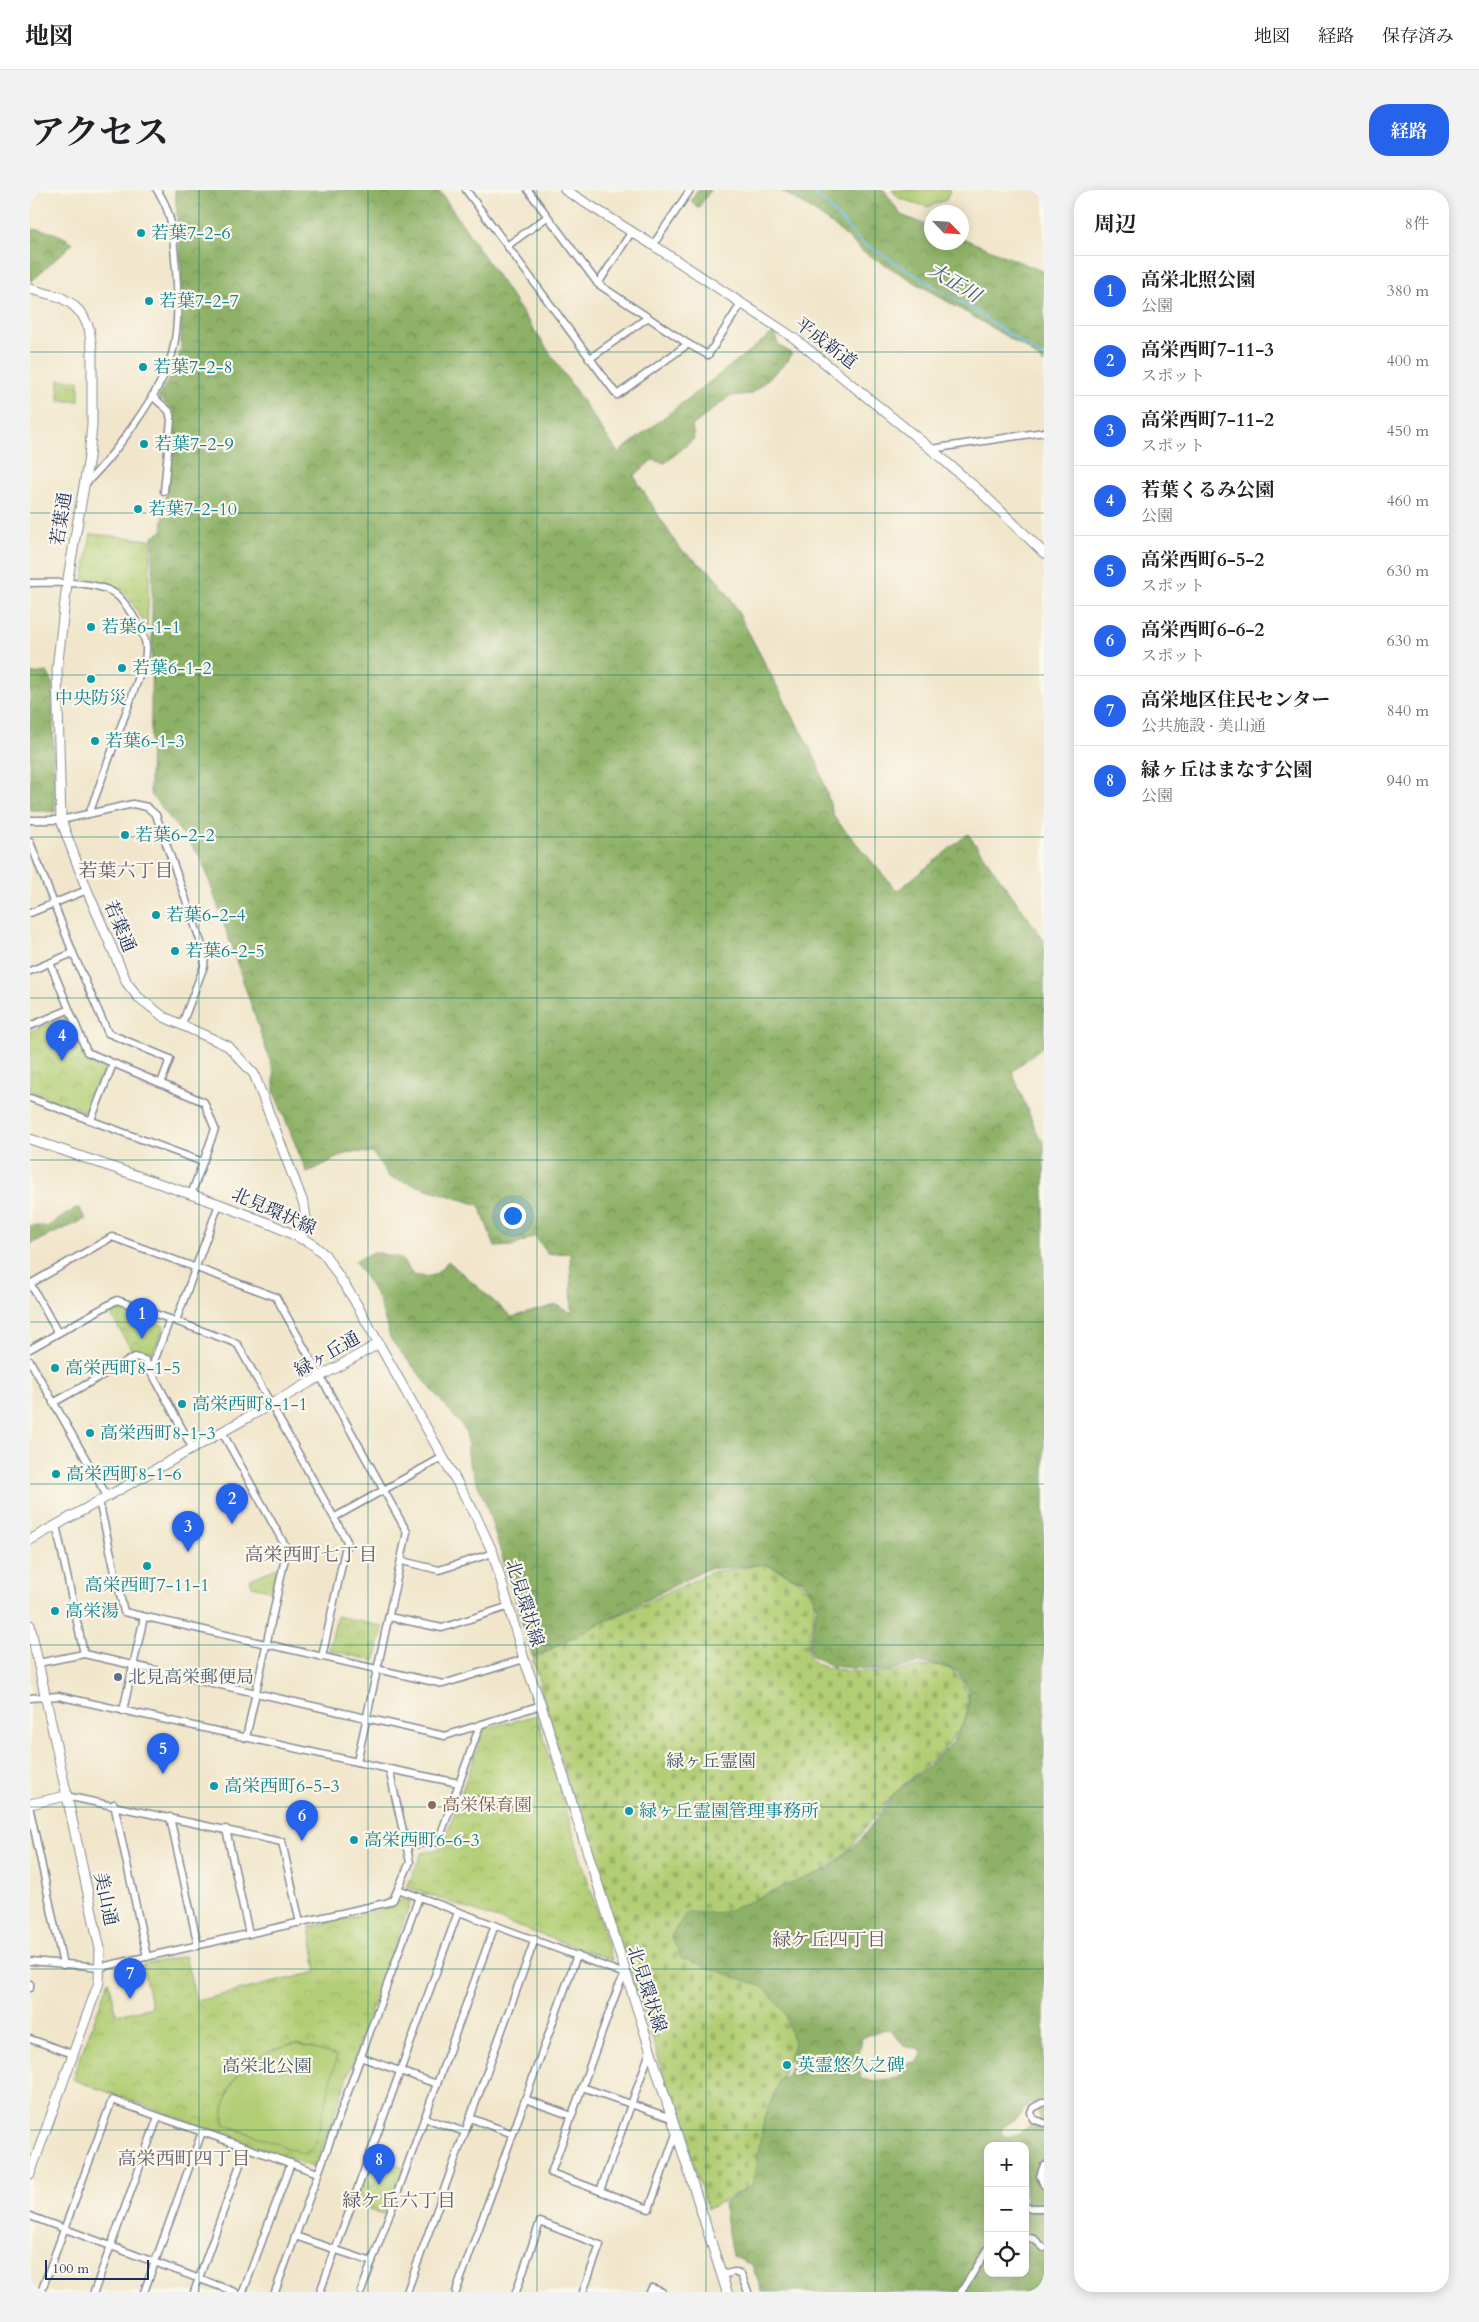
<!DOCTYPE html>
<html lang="ja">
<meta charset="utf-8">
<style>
body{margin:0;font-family:Cardo,"Noto Serif JP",serif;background:#f2f2f2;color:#202124}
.controls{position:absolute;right:15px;bottom:15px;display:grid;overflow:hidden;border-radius:10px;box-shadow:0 2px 12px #0003}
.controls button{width:45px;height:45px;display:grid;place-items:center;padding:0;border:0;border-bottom:1px solid #e0e0e0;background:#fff;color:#202124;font:25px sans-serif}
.compass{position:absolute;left:894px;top:15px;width:45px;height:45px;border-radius:50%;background:#fff;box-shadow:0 2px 12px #0003;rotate:115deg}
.scale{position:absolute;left:15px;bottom:12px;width:104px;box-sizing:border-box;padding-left:5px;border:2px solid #1b2f5e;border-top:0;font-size:14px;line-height:18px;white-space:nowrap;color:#1b2f5e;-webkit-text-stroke:4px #fbf7ec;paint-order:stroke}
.you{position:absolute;left:482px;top:1025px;width:18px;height:18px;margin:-12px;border:4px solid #fff;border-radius:50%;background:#1a73e8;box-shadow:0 0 0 8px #1a73e833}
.badge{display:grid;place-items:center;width:32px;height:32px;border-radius:50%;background:#2563eb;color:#fff;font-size:16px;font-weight:700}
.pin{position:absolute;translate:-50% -41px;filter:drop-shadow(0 1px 2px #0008)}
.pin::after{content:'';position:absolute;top:26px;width:18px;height:15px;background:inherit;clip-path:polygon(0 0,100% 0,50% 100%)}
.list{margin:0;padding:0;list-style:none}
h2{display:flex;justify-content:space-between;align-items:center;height:65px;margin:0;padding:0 20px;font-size:21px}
h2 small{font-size:16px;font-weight:400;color:#757577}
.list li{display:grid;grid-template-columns:32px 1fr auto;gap:15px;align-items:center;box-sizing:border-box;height:70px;padding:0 20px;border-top:1px solid #e0e0e0}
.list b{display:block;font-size:19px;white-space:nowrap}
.list p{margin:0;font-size:16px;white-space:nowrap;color:#757577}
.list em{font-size:16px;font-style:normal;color:#757577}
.icon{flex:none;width:28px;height:28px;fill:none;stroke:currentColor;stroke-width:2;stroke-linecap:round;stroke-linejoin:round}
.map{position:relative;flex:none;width:1014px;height:2102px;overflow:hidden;border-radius:20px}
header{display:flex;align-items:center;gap:30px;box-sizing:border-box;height:70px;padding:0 25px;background:#fff;border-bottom:1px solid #e0e0e0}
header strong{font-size:24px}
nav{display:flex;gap:28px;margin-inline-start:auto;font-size:18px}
.intro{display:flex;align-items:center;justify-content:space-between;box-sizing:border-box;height:120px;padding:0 30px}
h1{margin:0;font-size:35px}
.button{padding:12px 22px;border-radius:20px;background:#2563eb;color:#fff;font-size:18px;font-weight:700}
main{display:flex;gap:30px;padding:0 30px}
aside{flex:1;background:#fff;border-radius:20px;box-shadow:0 2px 12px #0003}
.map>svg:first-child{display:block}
</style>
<header>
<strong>地図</strong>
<nav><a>地図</a><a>経路</a><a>保存済み</a></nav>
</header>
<div class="intro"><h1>アクセス</h1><a class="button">経路</a></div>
<main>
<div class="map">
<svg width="1014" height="2102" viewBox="0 0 1014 2102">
<defs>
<pattern id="forest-crowns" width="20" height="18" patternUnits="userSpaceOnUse" patternTransform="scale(1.25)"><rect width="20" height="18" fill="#8db166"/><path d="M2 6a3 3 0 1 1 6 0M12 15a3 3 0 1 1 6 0" fill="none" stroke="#729057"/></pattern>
<pattern id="cemetery-stones" width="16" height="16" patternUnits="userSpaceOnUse" patternTransform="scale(1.25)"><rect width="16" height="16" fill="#b2ce74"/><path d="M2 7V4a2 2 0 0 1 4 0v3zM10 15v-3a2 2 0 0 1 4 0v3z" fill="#98b167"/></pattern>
<pattern id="park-crowns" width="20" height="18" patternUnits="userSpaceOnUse" patternTransform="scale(1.25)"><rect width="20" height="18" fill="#b2ce74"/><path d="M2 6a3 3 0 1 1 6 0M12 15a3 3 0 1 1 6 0" fill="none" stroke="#98b167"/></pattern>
</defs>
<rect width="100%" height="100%" fill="#fbf7ec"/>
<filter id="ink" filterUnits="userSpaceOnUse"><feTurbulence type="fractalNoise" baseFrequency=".02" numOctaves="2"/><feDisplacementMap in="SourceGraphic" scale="10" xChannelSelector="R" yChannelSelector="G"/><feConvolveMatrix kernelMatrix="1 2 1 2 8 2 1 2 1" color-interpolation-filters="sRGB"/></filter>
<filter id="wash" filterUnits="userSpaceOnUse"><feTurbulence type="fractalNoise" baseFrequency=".0096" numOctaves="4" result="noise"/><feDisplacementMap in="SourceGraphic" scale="20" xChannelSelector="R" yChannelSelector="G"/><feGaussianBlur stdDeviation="1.12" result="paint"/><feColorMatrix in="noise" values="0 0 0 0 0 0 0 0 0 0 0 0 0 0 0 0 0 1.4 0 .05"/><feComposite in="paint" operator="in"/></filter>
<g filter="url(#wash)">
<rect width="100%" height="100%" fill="#f1e6cb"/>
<g fill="url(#forest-crowns)" stroke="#547062" fill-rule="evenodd">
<path d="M 145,0 L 409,0 L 588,263 L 744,142 L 748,154 L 762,164 L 757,172 L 721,204 L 700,206 L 662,236 L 664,249 L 635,273 L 622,270 L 604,286 L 649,358 L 683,384 L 700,407 L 787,572 L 804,627 L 867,701 L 938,644 L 1014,750 L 1014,855 L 982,882 L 1008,945 L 1014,952 L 1014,2102 L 732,2102 L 722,2075 L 702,2066 L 693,2013 L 722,1995 L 733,1929 L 750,1888 L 756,1886 L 762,1872 L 650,1768 L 635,1743 L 626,1660 L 711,1709 L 799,1679 L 831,1649 L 865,1603 L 895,1579 L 923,1552 L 937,1526 L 939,1509 L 938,1498 L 928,1482 L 912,1475 L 891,1473 L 858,1481 L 801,1476 L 781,1465 L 779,1456 L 787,1417 L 782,1403 L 774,1392 L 737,1374 L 677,1379 L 503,1468 L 456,1314 L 439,1273 L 436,1241 L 361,1150 L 348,1108 L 325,1071 L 344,1062 L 371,1068 L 383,1085 C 403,1088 405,1087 418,1071 L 482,1127 L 526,1115 L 542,1123 L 540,1063 L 518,1064 L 505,1046 L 484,1056 L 465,1057 L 449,1015 L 359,987 L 343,963 L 318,962 L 277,983 L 244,902 L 244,883 L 172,669 L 120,603 L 123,346 L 132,341 L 144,222 L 128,207 L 147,176 L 151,157 L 151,78 ZM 859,1839 L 876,1857 L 888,1858 L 892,1864 L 888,1872 L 878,1873 L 868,1888 L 841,1891 L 831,1889 L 828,1869 L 832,1848 L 851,1840 ZM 1002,1914 L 1007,1920 L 1011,1929 L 987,1944 L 977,1947 L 971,1944 L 972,1938 L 991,1925 L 995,1917 ZM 958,1956 L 995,1956 L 995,2083 L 958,2083 Z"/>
<path d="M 667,0 L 681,0 L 668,18 L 661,11 Z"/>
<path d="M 750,0 L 854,0 L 871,25 L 901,37 L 902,52 L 932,52 L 932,48 L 1014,82 L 1014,174 L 996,158 L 832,61 C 808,37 780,17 750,0 Z"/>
<path d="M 0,39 C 16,40 30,43 43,53 L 2,91 L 0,91 Z"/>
<path d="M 17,482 L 22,491 L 25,622 L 0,620 L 0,487 L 1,484 Z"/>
<path d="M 48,1017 L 56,1029 L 0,1054 L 0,1035 L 17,1037 Z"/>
</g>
<path fill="url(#cemetery-stones)" stroke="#667e69" d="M 735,1374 C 751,1382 773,1389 782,1405 C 793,1427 761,1465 791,1476 C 804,1481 844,1483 859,1482 C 887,1481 919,1461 935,1497 C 953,1539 889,1579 864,1604 C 841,1627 826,1657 799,1677 C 790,1684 775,1687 765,1692 C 744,1700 712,1717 691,1722 C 681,1724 668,1722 657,1722 L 641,1746 L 651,1768 L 734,1797 L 755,1823 L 764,1854 L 734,1929 L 722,1995 L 678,2019 L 539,1597 L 503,1470 L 546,1445 L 682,1382 Z"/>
<g fill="url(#park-crowns)" stroke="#667e69">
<rect x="29" y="190" width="20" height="21"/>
<path d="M 61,344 L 121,350 L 117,437 C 93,400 100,396 53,390 Z"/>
<path d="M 36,827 L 53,866 L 76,876 L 58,923 L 0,902 L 0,841 Z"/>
<path d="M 94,1119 L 134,1136 L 121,1168 L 108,1162 L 104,1164 L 81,1125 Z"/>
<path d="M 247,1378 L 242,1401 L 222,1396 L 220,1389 Z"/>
<path d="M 307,1426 L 353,1437 L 345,1471 L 299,1460 Z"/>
<path d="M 507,1525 L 582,1770 L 377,1697 L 392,1663 L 412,1658 L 454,1539 Z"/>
<path d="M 374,1708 L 381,1711 L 285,1978 L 42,1889 L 79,1791 L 87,1825 L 122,1817 L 112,1775 L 155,1766 L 166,1811 L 287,1782 L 280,1737 L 358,1718 Z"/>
<path d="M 340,1965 L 377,1978 L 359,2026 L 322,2013 Z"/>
</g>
<g fill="#b2ce74" stroke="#667e69">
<path d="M 862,0 L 920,0 L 916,10 L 898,17 L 869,8 Z"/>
<path d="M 267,1854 L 307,1866 L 285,1956 L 274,1964 L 194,1934 C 190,1889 224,1860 267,1854 Z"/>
</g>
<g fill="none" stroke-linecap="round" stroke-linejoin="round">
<path stroke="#75beee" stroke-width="2" d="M 778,0 C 801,13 813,37 833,53 L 945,121 L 1014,168"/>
</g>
</g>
<g filter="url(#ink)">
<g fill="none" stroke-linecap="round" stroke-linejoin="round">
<g stroke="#868a94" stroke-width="9">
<g id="street">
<path d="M 436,0 L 587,205 L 658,154"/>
<path d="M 498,0 L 568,94 L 658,154 L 678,165 L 711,114"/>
<path d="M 623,55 L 660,0"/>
<path d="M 477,56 L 517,27"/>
<path d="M 568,94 L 602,41"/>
<path d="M 559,169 L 617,128"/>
<path d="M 122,206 L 139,221 L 141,230 L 134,301"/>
<path d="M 901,259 L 1014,242"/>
<path d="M 53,296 C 80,271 133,200 142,164 C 150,135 148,99 145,69 C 143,44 142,21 127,0"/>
<path d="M 0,393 C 23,393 64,390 84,403 C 94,410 101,422 107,433 C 115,448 119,456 114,473 L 59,624"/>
<path d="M 0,630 L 31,630 L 103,614 L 117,617 L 126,625 L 175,764 L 174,776 L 152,834"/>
<path d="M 0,652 L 43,763 L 78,843 L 140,869 L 131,893"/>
<path d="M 0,723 L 57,700"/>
<path d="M 20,773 L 57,862 L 174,912 L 185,939 L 161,1005"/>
<path d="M 0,781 L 43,763"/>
<path d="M 0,836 L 38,820"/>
<path d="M 0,908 L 173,972"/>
<path d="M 61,930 L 83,874"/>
<path d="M 0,1093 L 28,1143"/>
<path d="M 0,1094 L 82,1047 L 246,1107 L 377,1342 L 327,1572"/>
<path d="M 146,1131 L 189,1014"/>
<path d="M 0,1159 L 87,1110 L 203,1152 L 208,1155 L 317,1351 L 292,1467"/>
<path d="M 0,1171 L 77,1306"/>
<path d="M 120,1182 L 140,1129"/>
<path d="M 23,1213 L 105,1167 L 115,1170 L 163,1259"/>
<path d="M 192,1242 L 257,1359 L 216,1548"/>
<path d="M 69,1311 L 94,1422 L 413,1494 L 494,1469"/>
<path d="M 305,1327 L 413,1267"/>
<path d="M 26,1335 L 54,1464"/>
<path d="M 372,1371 L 409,1380 L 463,1363"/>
<path d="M 359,1427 L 412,1438 L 480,1416"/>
<path d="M 8,1473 L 54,1464 L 415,1546 L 511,1515"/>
<path d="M 0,1508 L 28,1506 L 359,1579 L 380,1672 L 363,1710 L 356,1713 L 71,1777 L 0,1771"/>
<path d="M 93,1521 L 114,1427"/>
<path d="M 359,1579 L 429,1593"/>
<path d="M 36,1606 L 252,1652 L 270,1733"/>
<path d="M 422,1611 L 450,1610"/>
<path d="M 84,1614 L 117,1767"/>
<path d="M 0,1620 L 33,1775"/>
<path d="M 140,1627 L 168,1756"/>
<path d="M 196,1639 L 219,1744"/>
<path d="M 377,1655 L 408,1652 L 450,1535"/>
<path d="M 368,1699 L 595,1784 L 588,1798 L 521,1983 L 619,2019 L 646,1944"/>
<path d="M 0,1794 L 0,1798"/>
<path d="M 0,1849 L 43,1864"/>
<path d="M 330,1867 L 407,1894"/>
<path d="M 552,1897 L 641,1928"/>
<path d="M 495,1909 L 542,1926"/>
<path d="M 1014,1912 L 1003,1918 L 1001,1922 L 1003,1929 L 1014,1933"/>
<path d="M 395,1928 L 435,1942"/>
<path d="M 440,1928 L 483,1944"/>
<path d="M 1014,1975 L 1010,1986 L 1014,1995"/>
<path d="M 570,2001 L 620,1862"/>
<path d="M 995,2018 L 1014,2018"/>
<path d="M 0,2026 L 205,2102"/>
<path d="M 265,2046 L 342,2072"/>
<path d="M 995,2047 L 1004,2049 L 1014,2058"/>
<path d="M 692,2085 L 704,2082 L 711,2085 L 718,2102"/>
<path d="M 11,2102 L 82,1910 L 288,1983"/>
<path d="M 64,2102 L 128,1927"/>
<path d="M 114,2102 L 172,1942"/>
<path d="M 164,2102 L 216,1958"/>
<path d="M 213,2102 L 261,1973"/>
<path d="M 245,2102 L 389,1707"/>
<path d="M 290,2102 L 428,1722"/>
<path d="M 331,2102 L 465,1735"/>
<path d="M 377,2102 L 505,1749"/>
<path d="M 426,2102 L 547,1765"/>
<path d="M 486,2102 L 510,2032 L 570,2055 L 553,2102"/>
<path d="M 620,2102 L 622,2098 L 632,2102"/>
<path d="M 931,2102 L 958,2059"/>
</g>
</g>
<g stroke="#868a94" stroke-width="11">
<g id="secondary">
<path d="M 535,0 L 623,55 L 764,148 L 901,259 L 952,303 L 1014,363"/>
<path d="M 0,99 L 30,107 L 42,114 L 52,124 L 59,138 L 62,159 L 62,235 L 59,267 L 37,394 L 27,479 L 31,630 L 57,700 L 97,793 L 108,807 L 134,827 L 198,856 L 224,884 L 274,1015 L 276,1029 L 271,1049"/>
<path d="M 0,949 L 189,1014 L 243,1035 L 281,1053 L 295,1065 L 323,1108 L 445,1324 L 463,1363 L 494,1469 L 511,1515 L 697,2102"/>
<path d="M 0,1350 L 348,1154"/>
<path d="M 0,1435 L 70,1759 L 69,1792 L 0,1984"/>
<path d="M 0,1614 L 36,1606"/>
</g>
</g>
<use href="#street" stroke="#fff" stroke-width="6"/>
<use href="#secondary" stroke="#fff" stroke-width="9"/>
</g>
</g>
<path fill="none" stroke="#0f766e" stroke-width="1" stroke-opacity="0.55" d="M 169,0 L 169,2102M 338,0 L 338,2102M 507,0 L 507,2102M 676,0 L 676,2102M 845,0 L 845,2102M 0,162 L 1014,162M 0,323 L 1014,323M 0,485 L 1014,485M 0,647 L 1014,647M 0,808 L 1014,808M 0,970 L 1014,970M 0,1132 L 1014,1132M 0,1294 L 1014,1294M 0,1455 L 1014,1455M 0,1617 L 1014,1617M 0,1779 L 1014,1779M 0,1940 L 1014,1940"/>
<g fill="#0f9aa8" stroke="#fbf7ec" stroke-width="2">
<circle cx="111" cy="43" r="5"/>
<circle cx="119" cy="111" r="5"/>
<circle cx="113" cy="177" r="5"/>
<circle cx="114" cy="254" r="5"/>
<circle cx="108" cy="319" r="5"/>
<circle cx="61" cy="437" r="5"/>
<circle cx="92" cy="478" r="5"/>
<circle cx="61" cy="489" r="5"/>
<circle cx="65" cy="551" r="5"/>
<circle cx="95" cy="645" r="5"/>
<circle cx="126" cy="725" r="5"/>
<circle cx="145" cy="761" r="5"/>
<circle cx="25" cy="1178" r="5"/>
<circle cx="152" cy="1214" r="5"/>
<circle cx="60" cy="1243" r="5"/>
<circle cx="26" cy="1284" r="5"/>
<circle cx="117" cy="1376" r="5"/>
<circle cx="25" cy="1421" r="5"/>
<circle cx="184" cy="1596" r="5"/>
<circle cx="599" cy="1621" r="5"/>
<circle cx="324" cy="1650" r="5"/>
<circle cx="757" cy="1875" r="5"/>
</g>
<circle fill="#5c6f8a" stroke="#fbf7ec" stroke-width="2" cx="88" cy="1487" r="5"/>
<circle fill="#8d6e63" stroke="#fbf7ec" stroke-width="2" cx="402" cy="1615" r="5"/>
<g text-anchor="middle" stroke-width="4.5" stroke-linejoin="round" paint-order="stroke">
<g font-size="18" fill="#0d838f" stroke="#fbf7ec" text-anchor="start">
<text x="121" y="49">若葉7-2-6</text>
<text x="129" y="117">若葉7-2-7</text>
<text x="123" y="183">若葉7-2-8</text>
<text x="124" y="260">若葉7-2-9</text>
<text x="118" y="325">若葉7-2-10</text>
<text x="71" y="443">若葉6-1-1</text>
<text x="102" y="484">若葉6-1-2</text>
<text x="61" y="514" text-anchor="middle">中央防災</text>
<text x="75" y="557">若葉6-1-3</text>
<text x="105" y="651">若葉6-2-2</text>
<text x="136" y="731">若葉6-2-4</text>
<text x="155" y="767">若葉6-2-5</text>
<text x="35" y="1184">高栄西町8-1-5</text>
<text x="162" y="1220">高栄西町8-1-1</text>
<text x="70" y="1249">高栄西町8-1-3</text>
<text x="36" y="1290">高栄西町8-1-6</text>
<text x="117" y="1401" text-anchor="middle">高栄西町7-11-1</text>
<text x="35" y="1427">高栄湯</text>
<text x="194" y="1602">高栄西町6-5-3</text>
<text x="609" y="1627">緑ヶ丘霊園管理事務所</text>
<text x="334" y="1656">高栄西町6-6-3</text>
<text x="767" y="1881">英霊悠久之碑</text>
</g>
<g font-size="18" fill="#1b2f5e" stroke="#fbf7ec">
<text transform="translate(796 153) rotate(37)" y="6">平成新道</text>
<text transform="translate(31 329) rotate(-81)" y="6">若葉通</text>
<text transform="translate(90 736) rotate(67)" y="6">若葉通</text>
<text transform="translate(244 1021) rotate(24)" y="6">北見環状線</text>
<text transform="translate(297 1164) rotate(-30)" y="6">緑ヶ丘通</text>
<text transform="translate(495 1413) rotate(73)" y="6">北見環状線</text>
<text transform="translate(76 1709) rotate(78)" y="6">美山通</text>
<text transform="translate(617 1799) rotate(72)" y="6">北見環状線</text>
</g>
<g font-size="18" fill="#4e5e75" stroke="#fbf7ec" text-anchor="start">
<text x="98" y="1493">北見高栄郵便局</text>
</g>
<g font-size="18" fill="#415764" stroke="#fbf7ec">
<text x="681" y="1577">緑ヶ丘霊園</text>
<text x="237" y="1882">高栄北公園</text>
</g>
<g font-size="18" fill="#785e54" stroke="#fbf7ec" text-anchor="start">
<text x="412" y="1621">高栄保育園</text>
</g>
<g font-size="19" font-style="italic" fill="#365a89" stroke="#fbf7ec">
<text transform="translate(925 92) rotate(31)" y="7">大正川</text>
</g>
<g font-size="19" fill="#5f5a66" stroke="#fbf7ec">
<text x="96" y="687">若葉六丁目</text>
<text x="281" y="1371">高栄西町七丁目</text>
<text x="799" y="1756">緑ケ丘四丁目</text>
<text x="154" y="1975">高栄西町四丁目</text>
<text x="369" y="2017">緑ケ丘六丁目</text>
</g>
</g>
</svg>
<div class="controls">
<button>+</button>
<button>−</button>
<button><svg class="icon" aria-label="locate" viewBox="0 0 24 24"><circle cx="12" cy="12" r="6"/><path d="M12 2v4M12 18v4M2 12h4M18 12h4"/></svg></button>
</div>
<svg class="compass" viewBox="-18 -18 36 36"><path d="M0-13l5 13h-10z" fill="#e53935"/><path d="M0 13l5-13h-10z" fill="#757577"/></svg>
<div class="scale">100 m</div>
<div class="you"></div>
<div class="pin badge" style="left:112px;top:1149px">1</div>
<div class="pin badge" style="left:202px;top:1334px">2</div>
<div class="pin badge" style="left:158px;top:1362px">3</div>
<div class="pin badge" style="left:32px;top:871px">4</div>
<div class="pin badge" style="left:133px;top:1584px">5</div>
<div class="pin badge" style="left:272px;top:1651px">6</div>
<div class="pin badge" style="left:100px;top:1809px">7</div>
<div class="pin badge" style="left:349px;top:1995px">8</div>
</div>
<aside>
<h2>周辺<small>8件</small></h2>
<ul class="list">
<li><span class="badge">1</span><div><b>高栄北照公園</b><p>公園</p></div><em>380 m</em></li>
<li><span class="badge">2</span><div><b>高栄西町7-11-3</b><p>スポット</p></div><em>400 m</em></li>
<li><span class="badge">3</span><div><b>高栄西町7-11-2</b><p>スポット</p></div><em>450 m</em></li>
<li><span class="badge">4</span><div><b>若葉くるみ公園</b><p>公園</p></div><em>460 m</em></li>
<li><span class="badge">5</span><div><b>高栄西町6-5-2</b><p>スポット</p></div><em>630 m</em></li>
<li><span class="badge">6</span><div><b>高栄西町6-6-2</b><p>スポット</p></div><em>630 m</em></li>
<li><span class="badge">7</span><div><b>高栄地区住民センター</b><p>公共施設 · 美山通</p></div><em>840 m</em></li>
<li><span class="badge">8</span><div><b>緑ヶ丘はまなす公園</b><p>公園</p></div><em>940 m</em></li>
</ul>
</aside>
</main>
